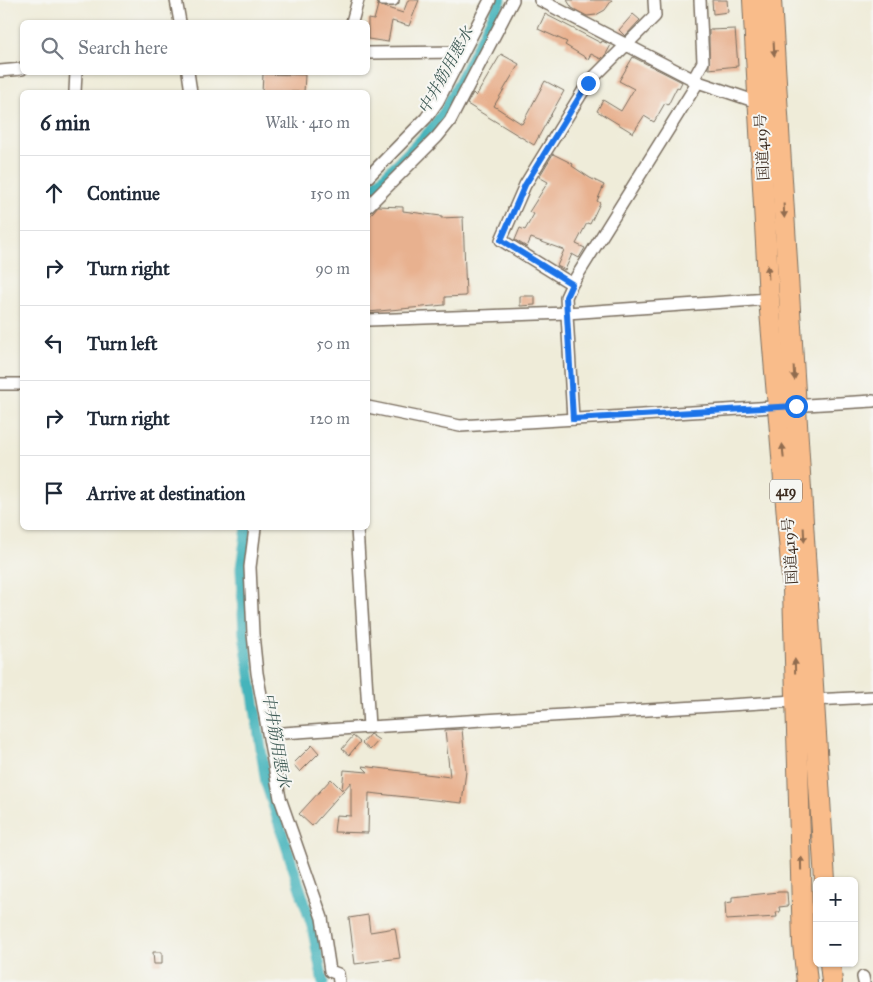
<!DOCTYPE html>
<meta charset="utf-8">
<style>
body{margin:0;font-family:"IM FELL Great Primer","Noto Serif JP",serif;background:#f6f6f7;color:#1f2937}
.controls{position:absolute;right:15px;bottom:15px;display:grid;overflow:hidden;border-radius:8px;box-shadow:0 1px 4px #0004}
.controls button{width:45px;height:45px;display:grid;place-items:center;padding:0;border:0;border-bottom:1px solid #e0e1e3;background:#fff;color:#1f2937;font:25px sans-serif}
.stop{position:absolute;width:15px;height:15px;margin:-11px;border:4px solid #1a73e8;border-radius:50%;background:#fff}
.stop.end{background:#1a73e8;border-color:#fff;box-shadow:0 1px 5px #0008}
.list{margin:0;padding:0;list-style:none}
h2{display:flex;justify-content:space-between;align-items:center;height:65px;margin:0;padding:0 20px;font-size:21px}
h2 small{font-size:16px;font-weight:400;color:#747a83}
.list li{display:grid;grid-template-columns:32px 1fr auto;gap:15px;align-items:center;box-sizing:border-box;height:75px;padding:0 20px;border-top:1px solid #e0e1e3}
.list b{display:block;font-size:19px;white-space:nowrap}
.list em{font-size:16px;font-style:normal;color:#747a83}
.icon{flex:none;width:28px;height:28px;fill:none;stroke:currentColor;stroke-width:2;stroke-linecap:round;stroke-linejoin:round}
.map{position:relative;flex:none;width:873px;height:982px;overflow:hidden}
.search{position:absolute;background:#fff;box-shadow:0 1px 4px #0004;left:20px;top:20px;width:350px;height:55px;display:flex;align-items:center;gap:12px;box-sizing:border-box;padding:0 18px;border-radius:8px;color:#747a83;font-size:19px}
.panel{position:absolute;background:#fff;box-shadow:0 1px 4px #0004;left:20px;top:90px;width:350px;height:440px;border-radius:8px}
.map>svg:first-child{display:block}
</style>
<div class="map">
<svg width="873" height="982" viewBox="0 0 873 982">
<rect width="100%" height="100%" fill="#f6f6f2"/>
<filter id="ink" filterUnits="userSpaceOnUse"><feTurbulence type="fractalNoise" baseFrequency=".02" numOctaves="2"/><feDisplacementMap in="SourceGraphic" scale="10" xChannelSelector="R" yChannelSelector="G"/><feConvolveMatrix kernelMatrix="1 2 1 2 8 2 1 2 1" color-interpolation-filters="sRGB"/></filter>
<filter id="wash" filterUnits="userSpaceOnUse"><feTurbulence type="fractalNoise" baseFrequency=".0096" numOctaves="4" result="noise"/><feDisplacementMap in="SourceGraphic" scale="20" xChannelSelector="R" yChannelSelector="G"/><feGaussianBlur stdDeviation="1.12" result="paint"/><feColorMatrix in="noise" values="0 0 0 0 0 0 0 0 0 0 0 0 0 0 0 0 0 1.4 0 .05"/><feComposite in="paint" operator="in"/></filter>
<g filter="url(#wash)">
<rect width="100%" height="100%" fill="#efecd9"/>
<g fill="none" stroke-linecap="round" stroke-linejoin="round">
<g stroke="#44b4bb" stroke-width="11">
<path d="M 368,193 L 428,133 L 444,112 L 501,0"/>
<path d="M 247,528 L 241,568 L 244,633 L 266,783 L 312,926 L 323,982"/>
</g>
</g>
<g id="blocks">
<g fill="#e8b18f">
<path d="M 408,0 L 419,0 L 409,26 L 392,21 L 388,42 L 368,39 L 368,19 L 374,20 L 378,5 L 403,13 Z"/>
<path d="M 567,0 L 612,0 L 605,10 L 596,15 L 587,16 L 572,8 Z"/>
<path d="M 712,0 L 727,0 L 728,12 L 713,14 Z"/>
<path d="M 545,14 L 601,43 L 602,41 L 611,45 L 606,54 L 601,59 L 591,54 L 588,59 L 565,45 L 567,42 L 538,29 Z"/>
<path d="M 633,14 L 640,20 L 625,36 L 619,30 Z"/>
<path d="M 735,29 L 738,66 L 709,69 L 709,30 Z"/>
<path d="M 501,54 L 519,64 L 494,106 L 522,124 L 545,81 L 564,91 L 534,145 L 467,104 L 473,93 L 476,96 Z"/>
<path d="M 633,57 L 682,82 L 679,88 L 677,87 L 668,105 L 665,103 L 654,122 L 644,116 L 633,133 L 597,111 L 603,100 L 621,111 L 634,89 L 619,81 Z"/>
<path d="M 263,74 L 305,75 L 304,92 L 262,92 Z"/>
<path d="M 553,154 L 573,164 L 572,166 L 590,178 L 604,185 L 597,201 L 600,203 L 590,224 L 587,223 L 576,244 L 585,248 L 579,258 L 572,254 L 565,270 L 557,266 L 564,250 L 531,238 L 527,247 L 515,240 L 520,228 L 525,230 L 534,214 L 529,212 L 548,182 L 539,177 Z"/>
<path d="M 378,206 L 403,207 L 403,211 L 441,216 L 441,218 L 463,217 L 466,296 L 445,297 L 445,305 L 368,312 L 368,218 Z"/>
<path d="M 520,296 L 535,296 L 535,305 L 520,306 Z"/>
<path d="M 462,729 L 466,771 L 462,803 L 369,793 L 368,833 L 334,832 L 336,815 L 351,816 L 351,782 L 312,826 L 299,814 L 331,779 L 342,790 L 344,770 L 368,772 L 362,766 L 450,777 L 445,730 Z"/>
<path d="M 370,734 L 379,740 L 370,750 L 362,743 Z"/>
<path d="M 353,736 L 360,742 L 349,755 L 342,749 Z"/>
<path d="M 312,745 L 319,753 L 300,772 L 293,764 Z"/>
<path d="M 779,892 L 787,892 L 788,906 L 779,907 L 780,912 L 776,912 L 777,917 L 726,920 L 725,903 L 732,902 L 732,897 Z"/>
<path d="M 368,915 L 370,932 L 395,928 L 400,958 L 355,964 L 349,918 Z"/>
<path d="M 153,952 L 162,952 L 162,964 L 154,964 Z"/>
</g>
</g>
</g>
<g filter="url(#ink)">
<use href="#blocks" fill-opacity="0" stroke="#7a6e5f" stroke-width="1"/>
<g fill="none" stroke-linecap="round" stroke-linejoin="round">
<g stroke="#7a6e5f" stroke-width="14">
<g id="street">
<path d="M 176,0 L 180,22"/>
<path d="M 383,0 L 393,0"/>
<path d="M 540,0 L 698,82 L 760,103"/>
<path d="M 352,22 L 358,0"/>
<path d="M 368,53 L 463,52"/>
<path d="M 0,71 L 22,69"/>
<path d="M 188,72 L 191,92"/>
<path d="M 693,80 L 703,62 L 700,0"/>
<path d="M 75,92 L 76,72"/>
<path d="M 368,177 L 426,118 L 438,101 L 490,0"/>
<path d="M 368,206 L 437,137 L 450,121 L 513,0"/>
<path d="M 572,284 L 501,240 L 525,185 L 588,83 L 655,16 L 654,0"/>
<path d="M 368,320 L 567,313 L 769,299"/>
<path d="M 0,384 L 22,384"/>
<path d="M 368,407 L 460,426 L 873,401"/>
<path d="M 573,419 L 566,297 L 572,284 L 698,82"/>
<path d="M 255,528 L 250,567 L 253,634 L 257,673 L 280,798 L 322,918 L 330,971 L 338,974 L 339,982"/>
<path d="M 813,700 L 873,697"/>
<path d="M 369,727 L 795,701"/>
<path d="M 269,734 L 369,727 L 357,528"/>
<path d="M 863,977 L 864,982"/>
</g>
</g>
<g stroke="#7a6e5f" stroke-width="22">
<g id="highway">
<path d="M 753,0 L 769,299 L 793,589 L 803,944 L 807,982"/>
<path d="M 771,0 L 825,881"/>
<path d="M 830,963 L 832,982"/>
</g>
</g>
<use href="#street" stroke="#fff" stroke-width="11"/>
<use href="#highway" stroke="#f9bc8a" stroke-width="20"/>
</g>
<defs><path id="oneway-solid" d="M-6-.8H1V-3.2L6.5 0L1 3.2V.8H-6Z" transform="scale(1.25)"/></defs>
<g fill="#906c4f">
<use href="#oneway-solid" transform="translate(774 49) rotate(87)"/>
<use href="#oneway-solid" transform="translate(784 211) rotate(87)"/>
<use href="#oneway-solid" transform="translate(768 272) rotate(-93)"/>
<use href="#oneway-solid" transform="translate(794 373) rotate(87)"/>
<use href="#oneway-solid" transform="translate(783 451) rotate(-95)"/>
<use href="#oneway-solid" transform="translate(804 535) rotate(87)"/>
<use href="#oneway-solid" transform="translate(795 666) rotate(-91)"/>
<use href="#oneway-solid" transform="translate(801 863) rotate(-91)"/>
</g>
</g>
<g fill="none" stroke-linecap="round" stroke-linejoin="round" filter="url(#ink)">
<path stroke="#1a73e8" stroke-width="6" d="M 588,83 L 525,185 L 501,240 L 572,284 L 566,297 L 573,419 L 796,406"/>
</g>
<g text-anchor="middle" stroke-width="4" stroke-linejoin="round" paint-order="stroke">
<rect fill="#f6f6f2" stroke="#73675e" stroke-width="1" x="770" y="479.5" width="32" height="23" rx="4"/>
<g font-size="14" font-weight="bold" fill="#3b2a1e">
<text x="786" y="496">419</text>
</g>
<g font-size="15" fill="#3b2a1e" stroke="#f6f6f2">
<text transform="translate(762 147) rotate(-93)" y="5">国道419号</text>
<text transform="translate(790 551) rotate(-94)" y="5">国道419号</text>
</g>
<g font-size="16" font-style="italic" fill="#3e5a55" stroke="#f6f6f2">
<text transform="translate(445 70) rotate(-61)" y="6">中井筋用悪水</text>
<text transform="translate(277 740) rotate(80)" y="6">中井筋用悪水</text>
</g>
</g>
</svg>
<div class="controls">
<button>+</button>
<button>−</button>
</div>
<div class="stop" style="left:796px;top:406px"></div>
<div class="stop end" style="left:588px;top:83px"></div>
<div class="search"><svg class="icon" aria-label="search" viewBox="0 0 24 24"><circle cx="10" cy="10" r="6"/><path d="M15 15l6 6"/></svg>Search here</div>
<section class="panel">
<h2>6 min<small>Walk · 410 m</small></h2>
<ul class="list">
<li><svg class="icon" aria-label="ahead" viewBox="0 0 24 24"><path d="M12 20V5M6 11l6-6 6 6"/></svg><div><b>Continue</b></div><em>150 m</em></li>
<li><svg class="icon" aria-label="right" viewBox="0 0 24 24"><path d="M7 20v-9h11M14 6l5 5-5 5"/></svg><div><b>Turn right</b></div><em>90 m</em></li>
<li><svg class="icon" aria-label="left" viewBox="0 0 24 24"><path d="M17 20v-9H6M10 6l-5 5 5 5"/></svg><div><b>Turn left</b></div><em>50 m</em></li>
<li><svg class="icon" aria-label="right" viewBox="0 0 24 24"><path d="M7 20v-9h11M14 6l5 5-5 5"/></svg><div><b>Turn right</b></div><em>120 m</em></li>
<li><svg class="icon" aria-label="arrive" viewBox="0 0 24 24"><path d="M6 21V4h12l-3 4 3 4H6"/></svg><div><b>Arrive at destination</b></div></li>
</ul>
</section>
</div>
